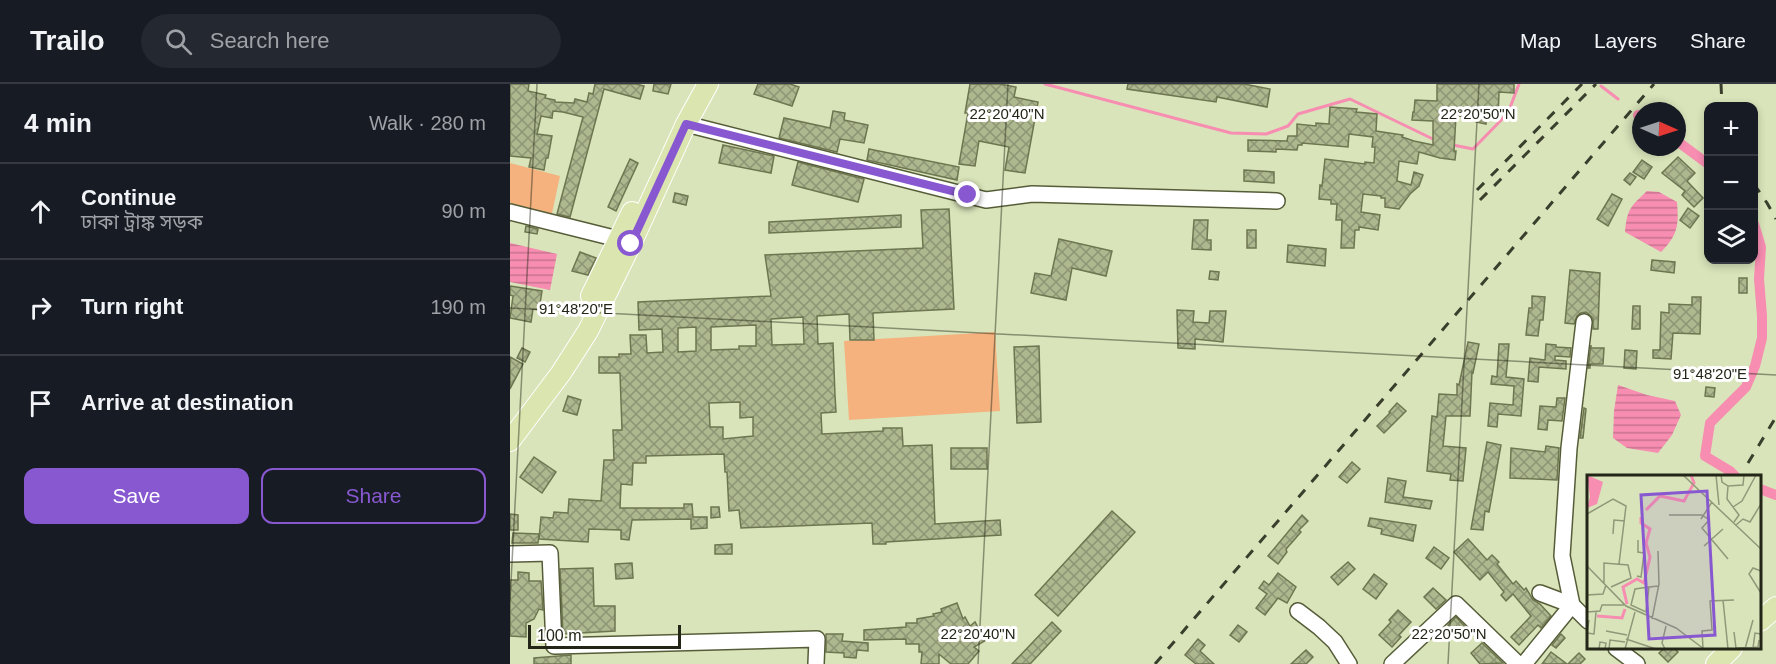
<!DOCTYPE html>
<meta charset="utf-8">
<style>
body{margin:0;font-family:Arial,"Noto Sans Bengali",sans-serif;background:#242831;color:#f1f3f6}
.controls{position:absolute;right:18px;top:18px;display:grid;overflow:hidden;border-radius:12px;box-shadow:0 3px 9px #0003}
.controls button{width:54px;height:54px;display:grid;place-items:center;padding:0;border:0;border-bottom:2px solid #363941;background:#171b24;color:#f1f3f6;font:30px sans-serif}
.compass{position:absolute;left:1122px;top:18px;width:54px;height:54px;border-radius:50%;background:#171b24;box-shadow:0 3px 9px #0003;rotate:93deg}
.scale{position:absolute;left:18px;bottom:15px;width:153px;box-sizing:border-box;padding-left:6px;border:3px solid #232617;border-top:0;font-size:16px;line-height:21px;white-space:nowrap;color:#232617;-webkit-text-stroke:4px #fff;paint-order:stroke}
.stop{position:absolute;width:18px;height:18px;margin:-14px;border:4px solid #8858d1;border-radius:50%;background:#fff}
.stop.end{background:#8858d1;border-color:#fff;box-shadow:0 2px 6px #0008}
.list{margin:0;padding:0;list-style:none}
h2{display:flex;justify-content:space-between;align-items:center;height:78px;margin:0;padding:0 24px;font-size:26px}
h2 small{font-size:20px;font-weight:400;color:#9ea1a6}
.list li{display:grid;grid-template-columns:39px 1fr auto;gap:18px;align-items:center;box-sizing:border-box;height:96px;padding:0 24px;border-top:2px solid #363941}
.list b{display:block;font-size:22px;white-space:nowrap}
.list p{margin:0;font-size:20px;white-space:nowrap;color:#9ea1a6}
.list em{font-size:20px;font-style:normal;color:#9ea1a6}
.actions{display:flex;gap:12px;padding:18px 24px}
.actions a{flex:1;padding:14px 0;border:2px solid #8858d1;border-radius:12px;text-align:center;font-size:21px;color:#8858d1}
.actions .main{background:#8858d1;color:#fff}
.icon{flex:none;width:33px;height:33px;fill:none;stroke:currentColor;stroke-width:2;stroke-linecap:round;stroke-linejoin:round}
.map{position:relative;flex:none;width:1266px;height:580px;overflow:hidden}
header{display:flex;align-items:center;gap:36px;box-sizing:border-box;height:84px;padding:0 30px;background:#171b24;border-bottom:2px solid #363941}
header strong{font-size:28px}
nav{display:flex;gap:33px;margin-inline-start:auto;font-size:21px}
.search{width:420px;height:54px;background:#242831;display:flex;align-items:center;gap:15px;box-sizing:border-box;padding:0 21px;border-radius:33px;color:#9ea1a6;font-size:22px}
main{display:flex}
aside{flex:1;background:#171b24}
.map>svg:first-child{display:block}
</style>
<header>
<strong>Trailo</strong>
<div class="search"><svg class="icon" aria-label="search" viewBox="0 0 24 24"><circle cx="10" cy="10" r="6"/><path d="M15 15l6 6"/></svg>Search here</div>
<nav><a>Map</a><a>Layers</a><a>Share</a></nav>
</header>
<main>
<aside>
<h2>4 min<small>Walk · 280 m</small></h2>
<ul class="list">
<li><svg class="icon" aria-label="ahead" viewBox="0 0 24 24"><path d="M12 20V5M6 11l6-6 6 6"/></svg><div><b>Continue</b><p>ঢাকা ট্রাঙ্ক সড়ক</p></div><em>90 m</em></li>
<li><svg class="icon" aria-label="right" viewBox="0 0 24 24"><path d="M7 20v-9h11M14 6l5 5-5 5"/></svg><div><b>Turn right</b></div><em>190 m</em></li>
<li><svg class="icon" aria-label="arrive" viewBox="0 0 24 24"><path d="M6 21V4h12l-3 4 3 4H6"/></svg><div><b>Arrive at destination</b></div></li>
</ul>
<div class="actions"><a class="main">Save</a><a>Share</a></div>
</aside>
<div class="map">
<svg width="1266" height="580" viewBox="0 0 1266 580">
<defs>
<pattern id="water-rules" width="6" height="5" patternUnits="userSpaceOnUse" patternTransform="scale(1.5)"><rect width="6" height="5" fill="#f78db1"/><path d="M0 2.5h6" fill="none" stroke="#c8738f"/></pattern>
<pattern id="building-cross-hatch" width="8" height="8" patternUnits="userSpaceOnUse" patternTransform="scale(1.5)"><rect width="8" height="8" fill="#aeb88f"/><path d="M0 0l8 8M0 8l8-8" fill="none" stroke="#8d9574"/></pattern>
</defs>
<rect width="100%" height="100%" fill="#d9e4ba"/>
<g fill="#f5b27e">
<path d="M 0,79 L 50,92 L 41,134 L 0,124 Z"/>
<path d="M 485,248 L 490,327 L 339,336 L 334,257 Z"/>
</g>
<g fill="url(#water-rules)">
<path d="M 1137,107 L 1149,108 L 1167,118 C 1169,141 1168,151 1151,168 L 1115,148 C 1117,125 1121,122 1137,107 Z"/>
<path d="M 0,159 L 47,170 L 40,206 L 0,198 Z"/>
<path d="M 1108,301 L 1137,311 L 1165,317 L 1171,331 L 1162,351 L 1148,369 L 1117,364 L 1103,354 L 1104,327 Z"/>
</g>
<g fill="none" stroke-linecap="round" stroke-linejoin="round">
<g stroke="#f78db1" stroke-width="3">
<path d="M 535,0 L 721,49 L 756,50 L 778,42 L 788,30 L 840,15 L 925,56"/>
<path d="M 1091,2 L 1108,15"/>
<path d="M 943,61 L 963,65 L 998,29 L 1009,0"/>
</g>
<g stroke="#f78db1" stroke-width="10">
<path d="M 1128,31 L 1131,32"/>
<path d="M 1167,57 L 1198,80"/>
<path d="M 1225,392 L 1220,387 L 1195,372 L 1200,339 L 1236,303 L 1245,282 L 1252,254 L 1252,232 L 1249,195 L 1251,163 L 1244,140"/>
<path d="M 1250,405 L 1266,411"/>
</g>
</g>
<g fill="url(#building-cross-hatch)" stroke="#6d7650" stroke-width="1.5" fill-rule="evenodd">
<path d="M 0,0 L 19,0 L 18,7 L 36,11 L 35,14 L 45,16 L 45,18 L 64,19 L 65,15 L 77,18 L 79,9 L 83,10 L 85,0 L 126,0 L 134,2 L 130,15 L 94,5 L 60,133 L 47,130 L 73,33 L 53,28 L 43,27 L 42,34 L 31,32 L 27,50 L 42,52 L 38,74 L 36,74 L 34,86 L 19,83 L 21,74 L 0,72 Z"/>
<path d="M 144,0 L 161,0 L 158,10 L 143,7 Z"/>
<path d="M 248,0 L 280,0 L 289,3 L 282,22 L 244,10 Z"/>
<path d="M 460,0 L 490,0 L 506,3 L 504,13 L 528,18 L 515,89 L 495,86 L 499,63 L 469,57 L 465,82 L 449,80 L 458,29 L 455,29 Z"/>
<path d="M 618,0 L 734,0 L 760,5 L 757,23 L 707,13 L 706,18 L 617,5 Z"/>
<path d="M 927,0 L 1004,0 L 1004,9 L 989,8 L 988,36 L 976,35 L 976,40 L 966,38 L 967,33 L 946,32 L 944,67 L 946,67 L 945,76 L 930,74 L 909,68 L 907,80 L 889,77 L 887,97 L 901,101 L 904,88 L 913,91 L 909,102 L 900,110 L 889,125 L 875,123 L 875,114 L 871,114 L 871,112 L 853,110 L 851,128 L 870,131 L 868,146 L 849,143 L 849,146 L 845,146 L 844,164 L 831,164 L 832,136 L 826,136 L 827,120 L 821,120 L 821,116 L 809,115 L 810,101 L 812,102 L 815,75 L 855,80 L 855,78 L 864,79 L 865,63 L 862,63 L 863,53 L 839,50 L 838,63 L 792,59 L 792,61 L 788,61 L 787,66 L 766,65 L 766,68 L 738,67 L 738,56 L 777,57 L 778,52 L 787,52 L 787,40 L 806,42 L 806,39 L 819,40 L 820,23 L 847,25 L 846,28 L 867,30 L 866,47 L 893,51 L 892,53 L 904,57 L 923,61 L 923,37 L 902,36 L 903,28 L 904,28 L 905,16 L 927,17 Z"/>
<path d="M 323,27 L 335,29 L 334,36 L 358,41 L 354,59 L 330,55 L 327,68 L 269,54 L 274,34 L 320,44 Z"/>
<path d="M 213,61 L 264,72 L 261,89 L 209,79 Z"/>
<path d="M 359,65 L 449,83 L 447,96 L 357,76 Z"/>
<path d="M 1168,73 L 1185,89 L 1177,97 L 1193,114 L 1184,123 L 1172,111 L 1175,107 L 1152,89 Z"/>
<path d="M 120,75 L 128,79 L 106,127 L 98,123 Z"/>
<path d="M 1132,76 L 1142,83 L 1134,95 L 1123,88 Z"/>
<path d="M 288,78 L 354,95 L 348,118 L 282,101 Z"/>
<path d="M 734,86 L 764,88 L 764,99 L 734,97 Z"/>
<path d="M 1120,89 L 1126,93 L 1120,101 L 1114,96 Z"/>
<path d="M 165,109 L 178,112 L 176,121 L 163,118 Z"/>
<path d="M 1102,110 L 1112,115 L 1098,142 L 1087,135 Z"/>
<path d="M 1178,124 L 1189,132 L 1180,144 L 1170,136 Z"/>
<path d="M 439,125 L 444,225 L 363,229 L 364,256 L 340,256 L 339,230 L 307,232 L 308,260 L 323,259 L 325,311 L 326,328 L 311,329 L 312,350 L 373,347 L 373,344 L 392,344 L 393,362 L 422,361 L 425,440 L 490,436 L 491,451 L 376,458 L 376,460 L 363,460 L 362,439 L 231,444 L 229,426 L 219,427 L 217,388 L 215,388 L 214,370 L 136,372 L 136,379 L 123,379 L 122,401 L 111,400 L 110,424 L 174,424 L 174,420 L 182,420 L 183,433 L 197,433 L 197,444 L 181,445 L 181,435 L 122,436 L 119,456 L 111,455 L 111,446 L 79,445 L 78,458 L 29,455 L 31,433 L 43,434 L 44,428 L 58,429 L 59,415 L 91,417 L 94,376 L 104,376 L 103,346 L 112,346 L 110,289 L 89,289 L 89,273 L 109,273 L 109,270 L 121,270 L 120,251 L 136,251 L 137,269 L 153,268 L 152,245 L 129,246 L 128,218 L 261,212 L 255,171 L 413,164 L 411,126 ZM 293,233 L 294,260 L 262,261 L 261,235 ZM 246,241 L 246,262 L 229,262 L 229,265 L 201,266 L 201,243 ZM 186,243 L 186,267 L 168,268 L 168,244 ZM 230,318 L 230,334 L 243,333 L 243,352 L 213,355 L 213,343 L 200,343 L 199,319 Z"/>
<path d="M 391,131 L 391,143 L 259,149 L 259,138 Z"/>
<path d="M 684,136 L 698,136 L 697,156 L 701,156 L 701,166 L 682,165 Z"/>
<path d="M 16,142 L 28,145 L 27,150 L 15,148 Z"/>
<rect x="737" y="146" width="9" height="18"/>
<path d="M 549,155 L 602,167 L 596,192 L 562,184 L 556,216 L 521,209 L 525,189 L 541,192 Z"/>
<path d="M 778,161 L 816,165 L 815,182 L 777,178 Z"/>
<path d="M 70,168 L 86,174 L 78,191 L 62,187 Z"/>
<path d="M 1142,176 L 1165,178 L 1164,189 L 1141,186 Z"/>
<path d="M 1060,186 L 1090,189 L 1088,245 L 1083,245 L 1083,234 L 1076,228 L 1071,229 L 1067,232 L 1064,240 L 1055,239 Z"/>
<path d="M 700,187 L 709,188 L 708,196 L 699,195 Z"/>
<rect x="1229" y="194" width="8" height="15"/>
<path d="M 0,202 L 32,207 L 29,226 L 23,225 L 21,238 L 0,234 L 3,212 L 0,211 Z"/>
<path d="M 1022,212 L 1035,213 L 1033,236 L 1030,236 L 1028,252 L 1016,251 L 1019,224 L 1022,224 Z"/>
<path d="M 1182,213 L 1191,213 L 1190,250 L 1163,249 L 1161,275 L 1143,274 L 1143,266 L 1150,266 L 1151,228 L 1159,229 L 1159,220 L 1182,221 Z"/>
<path d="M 1123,222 L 1130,222 L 1130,245 L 1122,245 Z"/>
<path d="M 667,226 L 684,227 L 683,238 L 699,239 L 700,227 L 716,227 L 713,258 L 685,255 L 685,265 L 668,264 Z"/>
<path d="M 958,258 L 969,260 L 963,289 L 962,288 L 960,332 L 936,332 L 933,362 L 956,364 L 953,397 L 940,396 L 941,390 L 917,387 L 922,332 L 927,333 L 929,310 L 947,311 L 947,300 L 949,301 Z"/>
<path d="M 989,260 L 999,260 L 996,293 L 1014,295 L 1011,332 L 988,330 L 987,343 L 978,342 L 980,319 L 1003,321 L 1004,302 L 981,300 L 982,292 L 987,293 Z"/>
<path d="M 1036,260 L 1046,261 L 1046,263 L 1061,264 L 1060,273 L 1045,272 L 1045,276 L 1056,277 L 1056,285 L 1029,283 L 1028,298 L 1018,297 L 1020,274 L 1035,276 Z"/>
<path d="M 1081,261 L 1081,264 L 1094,264 L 1093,280 L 1080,280 L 1080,284 L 1078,284 Z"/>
<path d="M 529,262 L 531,338 L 507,339 L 504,263 Z"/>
<path d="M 12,264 L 20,268 L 15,278 L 7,274 Z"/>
<path d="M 1115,266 L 1127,267 L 1126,285 L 1114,284 Z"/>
<path d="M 0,273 L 13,280 L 0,305 Z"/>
<path d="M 1196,303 L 1205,304 L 1204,313 L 1195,312 Z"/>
<path d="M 58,312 L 71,316 L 67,331 L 53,327 Z"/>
<path d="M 1047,314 L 1055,314 L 1052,337 L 1038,336 L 1037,346 L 1028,345 L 1030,322 L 1046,323 Z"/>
<path d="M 887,319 L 896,327 L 874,349 L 867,342 L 880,329 L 879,328 Z"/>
<path d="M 1074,324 L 1076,325 L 1073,354 L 1070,354 Z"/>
<path d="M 977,358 L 991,361 L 979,428 L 975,427 L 973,446 L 961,445 Z"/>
<path d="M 1036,362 L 1049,364 L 1047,396 L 1000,394 L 1001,364 L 1035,368 Z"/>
<rect x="441" y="364" width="36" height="21"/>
<path d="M 24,373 L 46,388 L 32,409 L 10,393 Z"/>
<path d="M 842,378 L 850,385 L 837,399 L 829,393 Z"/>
<path d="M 878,394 L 896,397 L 893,413 L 922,417 L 920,425 L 875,418 Z"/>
<path d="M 201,423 L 209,423 L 210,433 L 201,434 Z"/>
<path d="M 602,427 L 625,448 L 548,532 L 525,511 Z"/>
<path d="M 0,430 L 8,431 L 8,446 L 0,446 Z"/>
<path d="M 792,431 L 798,437 L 789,446 L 791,448 L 777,464 L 776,466 L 777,468 L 768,480 L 758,472 Z"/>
<path d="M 860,434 L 906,441 L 903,457 L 871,450 L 872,445 L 858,442 Z"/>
<path d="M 3,449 L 29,450 L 28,459 L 2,459 Z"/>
<path d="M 958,455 L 977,476 L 982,471 L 989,478 L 987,480 L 1003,500 L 1006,497 L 1014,506 L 1016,504 L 1023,516 L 1030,520 L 1041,532 L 1031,544 L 1028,541 L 1009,561 L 1001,553 L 1021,532 L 1003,510 L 996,517 L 991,511 L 994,508 L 978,488 L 970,496 L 944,468 Z"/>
<path d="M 222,460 L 222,470 L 205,470 L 205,461 Z"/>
<path d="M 924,463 L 939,474 L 931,485 L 916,474 Z"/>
<path d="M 838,478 L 845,485 L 828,501 L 821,493 Z"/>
<path d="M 122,479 L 123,494 L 106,495 L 105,480 Z"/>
<path d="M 83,484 L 84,522 L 105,522 L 105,547 L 53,550 L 50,485 Z"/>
<path d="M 8,488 L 19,489 L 19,497 L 31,497 L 33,526 L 29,525 L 24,535 L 16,539 L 16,553 L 0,552 L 0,496 L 8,496 Z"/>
<path d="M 768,489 L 786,503 L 777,519 L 768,514 L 755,531 L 746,524 L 757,510 L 749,504 L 754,497 L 759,501 Z"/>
<path d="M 864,490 L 877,500 L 866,515 L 853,505 Z"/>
<path d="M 923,504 L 936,516 L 926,525 L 914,513 Z"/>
<path d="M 447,519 L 453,535 L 455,533 L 460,542 L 465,538 L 470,547 L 472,546 L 478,555 L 464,563 L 469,567 L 458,580 L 441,580 L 429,570 L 429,580 L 411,580 L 412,568 L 409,568 L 409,560 L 396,560 L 396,555 L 354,556 L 354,546 L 396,543 L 396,539 L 407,539 L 407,535 L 424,532 L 423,530 L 432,528 L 431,525 Z"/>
<path d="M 888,526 L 901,538 L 889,551 L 891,553 L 882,563 L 869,551 L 881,538 L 879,536 Z"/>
<path d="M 946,533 L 958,546 L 949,554 L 938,541 Z"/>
<path d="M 542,538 L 551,547 L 520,580 L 502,580 Z"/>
<path d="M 728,541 L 737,548 L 729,558 L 720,551 Z"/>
<path d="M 316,550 L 333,550 L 332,557 L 358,559 L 358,567 L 347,566 L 346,574 L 334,573 L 334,569 L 316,568 Z"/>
<path d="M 1051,550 L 1055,554 L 1046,564 L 1042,561 Z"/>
<path d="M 688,555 L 695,561 L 690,567 L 704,580 L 686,580 L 675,571 Z"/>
<path d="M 972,559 L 993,579 L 970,580 L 961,569 Z"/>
<path d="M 1155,564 L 1164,564 L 1168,568 L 1158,578 L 1149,569 Z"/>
<path d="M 796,566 L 803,573 L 796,580 L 781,580 Z"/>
<path d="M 1041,568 L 1057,580 L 1032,580 Z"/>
<path d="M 1069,569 L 1075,575 L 1070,580 L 1058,580 Z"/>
<path d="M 61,571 L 61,580 L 24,580 L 24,574 Z"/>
</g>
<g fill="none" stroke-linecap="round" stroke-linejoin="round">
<g stroke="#555d38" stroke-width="18">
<g id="minor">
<path d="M 176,40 L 476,116 L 522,110 L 767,117"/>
<path d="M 0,128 L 108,155"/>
<path d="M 0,470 L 40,469 L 44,562 L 307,555 L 306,580"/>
<path d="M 1030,509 L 1062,521 L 1078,537"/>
<path d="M 788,527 L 809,543 L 825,558 L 839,580"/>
<path d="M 1106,564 L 1127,580"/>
<path d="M 882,580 L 946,520 L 1008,580"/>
<path d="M 1014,580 L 1062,521 L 1052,472 L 1059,364 L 1074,238"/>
</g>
</g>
<g stroke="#fff" stroke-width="22">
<g id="major">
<path d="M 81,212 L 122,128"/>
<path d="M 0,357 L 51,289 L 78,247 L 121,160 L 176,40 L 198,0"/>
<path d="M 1250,537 L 1266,523"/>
<path d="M 1206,580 L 1222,564"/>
</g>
</g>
<use href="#minor" stroke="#fff" stroke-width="15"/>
<use href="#major" stroke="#dae5b0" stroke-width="20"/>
<g stroke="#3a3e2c" stroke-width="3" stroke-dasharray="10 10" stroke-linecap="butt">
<path d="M 1211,0 L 1212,22"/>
<path d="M 1244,100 L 1257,119 L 1266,135"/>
<path d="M 967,106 L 1072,0"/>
<path d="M 970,116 L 1086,0"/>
<path d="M 1238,379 L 1266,333"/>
<path d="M 645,580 L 1144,0"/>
</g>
</g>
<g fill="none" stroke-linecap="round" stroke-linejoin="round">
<path stroke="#8858d1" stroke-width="8" d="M 121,160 L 176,40 L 458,111"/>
</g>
<path fill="none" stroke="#232617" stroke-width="1.5" stroke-opacity="0.45" d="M 0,224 L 1266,291M 0,517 L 27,0M 468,580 L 498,0M 938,580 L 969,0"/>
<g transform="translate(1077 391)">
<rect width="174" height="174" fill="#d9e4ba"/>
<path d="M 0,0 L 16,7 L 10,29 L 0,33 L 3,22 Z" fill="#f78db1"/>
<path fill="none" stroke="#f78db1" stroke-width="3" d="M 59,35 L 73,21 L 97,26 L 107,8 L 104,0M 40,129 L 36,112 L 50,104 L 57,108 L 63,82 L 59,68 L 63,54 L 54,48 L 54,42M 10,141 L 35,143 L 38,134"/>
<path fill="none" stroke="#909879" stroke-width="1.5" d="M 96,0 L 174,74M 129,0 L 132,30M 134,0 L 135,7 L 141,11 L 156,10 L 157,0M 141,11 L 140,24 L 152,40 L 147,47M 146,32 L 155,26 L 169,0M 0,39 L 26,24 L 39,31 L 32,89M 82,40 L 115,40 L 122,45 L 115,53 L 141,84M 114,44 L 125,27M 149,50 L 156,44 L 163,47 L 174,29M 26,59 L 27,45 L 38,46M 117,71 L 136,54M 0,91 L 39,131 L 89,153 L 117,174M 174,96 L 166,93 L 162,99 L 174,118M 50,101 L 54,102 L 57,78 L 51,77 L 51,65M 17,108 L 17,88 L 41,90 L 44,103 L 24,112M 62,112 L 48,114 L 44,130 L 59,137 L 62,112 L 72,111M 0,120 L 16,119 L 19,110M 136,125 L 141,174M 0,137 L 13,136 L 15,130 L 37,130M 65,144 L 72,109 L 71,76M 2,145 L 0,158 L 7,159 L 9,137M 19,156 L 40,160M 147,157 L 149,173 L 171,172 L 172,165M 39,164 L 69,174M 116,173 L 115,156 L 125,155 L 123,126 L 147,125M 166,173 L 168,158 L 174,159M 12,174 L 13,167 L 19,168 L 18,174M 22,174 L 23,165 L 38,167M 38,174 L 48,137M 78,174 L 75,168 L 79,151M 158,174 L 166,145"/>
<path fill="#8858d1" fill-opacity="0.15" stroke="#8858d1" stroke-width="3" d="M 120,16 L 128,160 L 62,164 L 54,20 Z"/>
<rect width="174" height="174" fill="none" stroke="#232617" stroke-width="3"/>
</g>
<g font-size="15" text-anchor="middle" fill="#232617" stroke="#fff" stroke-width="6" stroke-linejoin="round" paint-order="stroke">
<text x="497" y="35">22°20'40"N</text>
<text x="968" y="35">22°20'50"N</text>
<text x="66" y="230">91°48'20"E</text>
<text x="1200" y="295">91°48'20"E</text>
<text x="468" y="555">22°20'40"N</text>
<text x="939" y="555">22°20'50"N</text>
</g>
</svg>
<div class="controls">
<button>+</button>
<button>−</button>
<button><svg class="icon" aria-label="layers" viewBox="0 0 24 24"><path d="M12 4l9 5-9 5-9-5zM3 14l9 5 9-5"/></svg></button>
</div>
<svg class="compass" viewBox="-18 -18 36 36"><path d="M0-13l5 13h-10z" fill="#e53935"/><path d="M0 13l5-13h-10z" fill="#9ea1a6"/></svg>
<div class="scale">100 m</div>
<div class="stop" style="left:121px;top:160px"></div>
<div class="stop end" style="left:458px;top:111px"></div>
</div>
</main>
